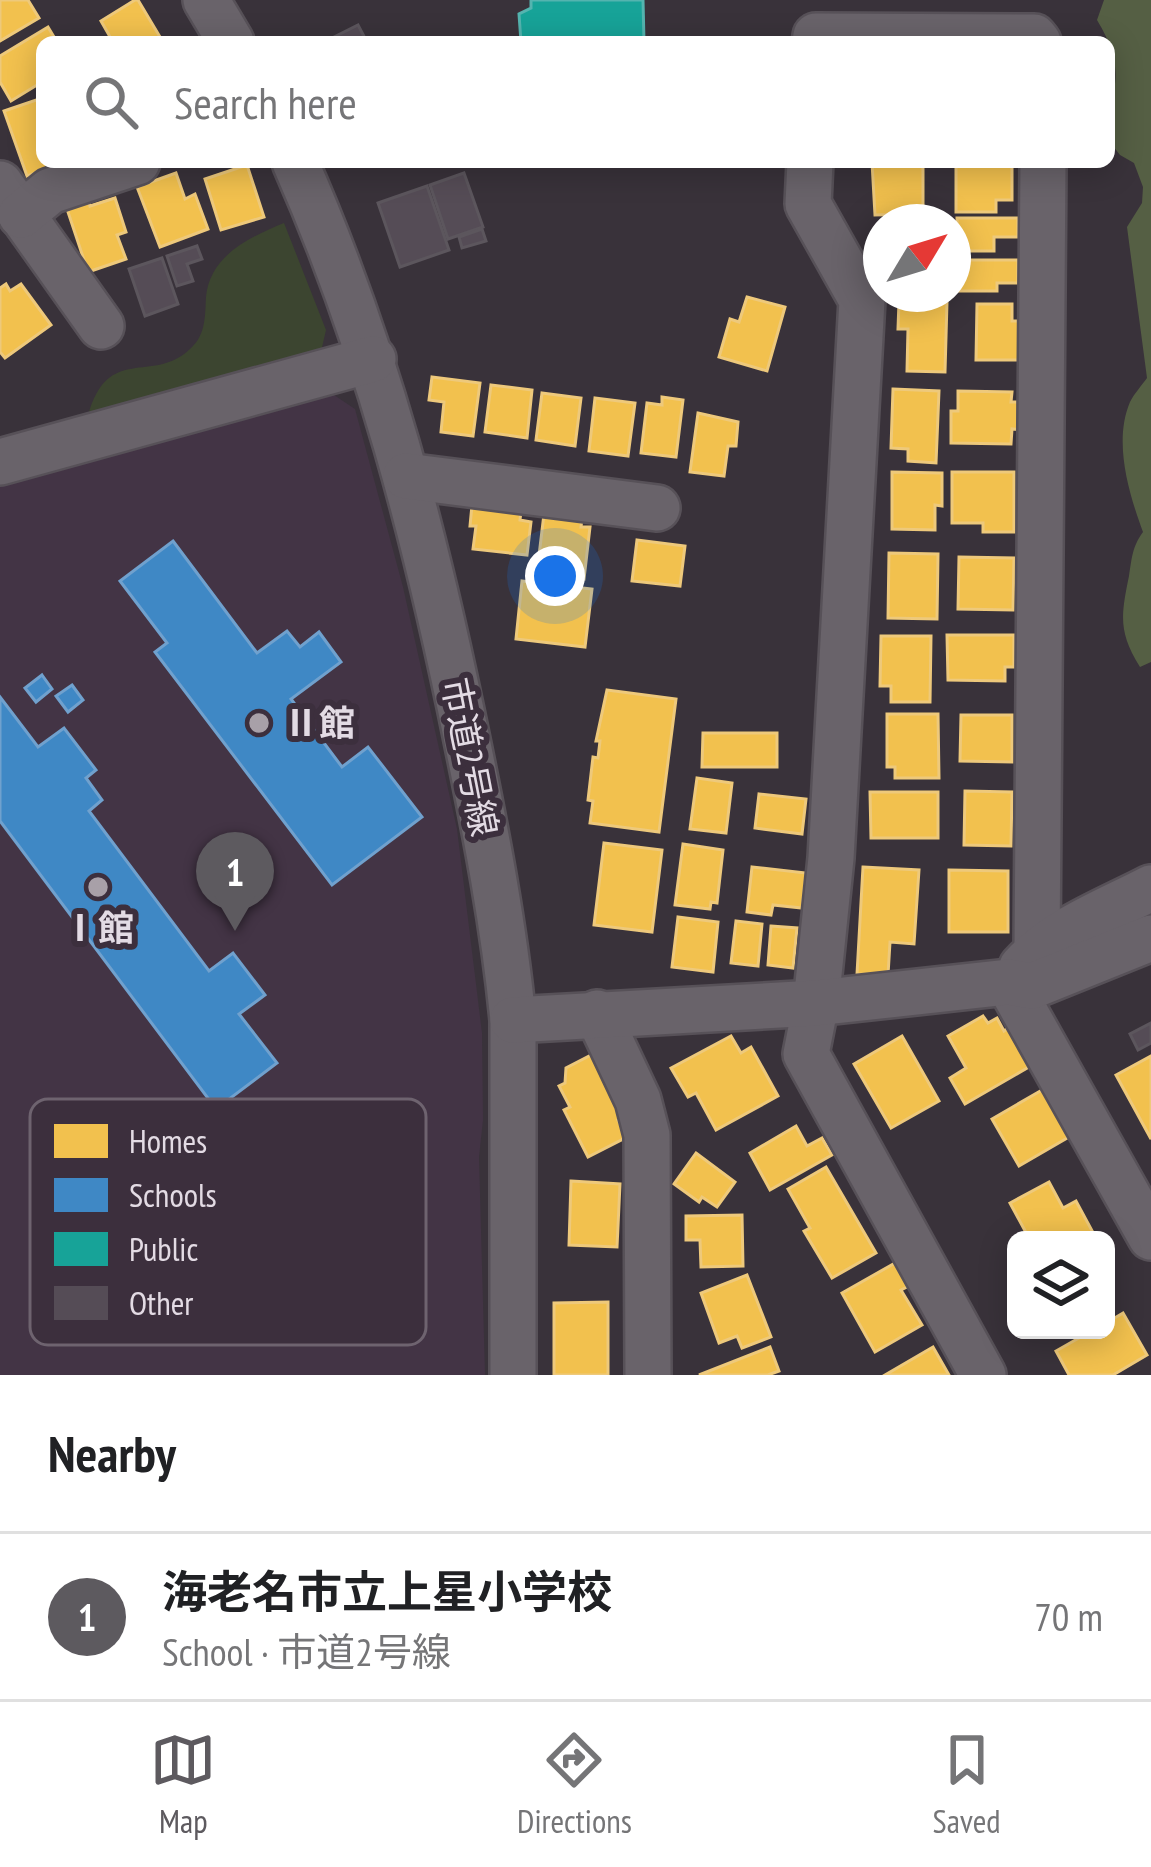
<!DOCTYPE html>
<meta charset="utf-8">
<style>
body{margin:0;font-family:"PT Sans Narrow","Noto Sans JP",sans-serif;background:#f2f2f2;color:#202124}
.controls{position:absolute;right:36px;bottom:36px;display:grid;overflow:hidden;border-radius:18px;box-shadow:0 6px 30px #0003}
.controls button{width:108px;height:108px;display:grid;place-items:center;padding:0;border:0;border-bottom:3px solid #e0e0e0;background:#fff;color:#202124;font:60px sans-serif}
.compass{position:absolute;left:863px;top:204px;width:108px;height:108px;border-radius:50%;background:#fff;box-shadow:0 6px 30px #0003;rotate:52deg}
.you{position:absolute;left:555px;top:576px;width:42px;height:42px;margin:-30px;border:9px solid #fff;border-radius:50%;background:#1a73e8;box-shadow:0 0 0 18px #1a73e833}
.badge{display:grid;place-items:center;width:78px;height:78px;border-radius:50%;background:#5d5a5f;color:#fff;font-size:39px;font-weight:700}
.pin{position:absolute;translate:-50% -99px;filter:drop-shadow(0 3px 6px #0008)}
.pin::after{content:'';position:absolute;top:63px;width:42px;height:36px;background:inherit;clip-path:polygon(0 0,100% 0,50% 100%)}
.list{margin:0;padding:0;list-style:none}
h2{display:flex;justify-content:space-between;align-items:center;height:156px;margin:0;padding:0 48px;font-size:51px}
h2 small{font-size:39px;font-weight:400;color:#757577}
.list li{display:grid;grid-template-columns:78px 1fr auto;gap:36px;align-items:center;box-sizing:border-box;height:168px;padding:0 48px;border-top:3px solid #e0e0e0}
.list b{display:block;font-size:45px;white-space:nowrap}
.list p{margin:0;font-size:39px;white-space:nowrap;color:#757577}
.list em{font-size:39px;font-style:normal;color:#757577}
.icon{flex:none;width:66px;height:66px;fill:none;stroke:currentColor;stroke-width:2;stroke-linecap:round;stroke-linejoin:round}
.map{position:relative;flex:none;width:1151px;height:1375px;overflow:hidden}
.search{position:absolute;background:#fff;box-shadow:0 6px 30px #0003;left:36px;right:36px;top:36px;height:132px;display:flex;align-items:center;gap:30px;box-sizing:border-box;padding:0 42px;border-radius:18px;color:#757577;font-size:45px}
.sheet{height:324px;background:#fff}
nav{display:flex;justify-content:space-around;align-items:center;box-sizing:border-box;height:168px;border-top:3px solid #e0e0e0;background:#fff;font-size:33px;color:#757577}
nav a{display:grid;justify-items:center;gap:6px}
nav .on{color:#5d5a5f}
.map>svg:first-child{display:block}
</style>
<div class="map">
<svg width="1151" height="1375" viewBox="0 0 1151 1375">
<rect width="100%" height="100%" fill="#39323a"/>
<path fill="#433445" d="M 334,395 L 355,409 L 403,587 L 457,829 L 482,1033 L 483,1120 L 479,1157 L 485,1375 L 0,1375 L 0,480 Z"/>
<path fill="#3c4530" d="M 284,223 L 326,330 L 320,356 L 88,416 C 108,343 152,385 190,349 C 206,335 205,316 206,297 C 210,255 250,237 284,223 Z"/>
<path fill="#555f44" d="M 1104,0 L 1151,0 L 1151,662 L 1140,667 C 1118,632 1121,615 1129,576 C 1132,558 1132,547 1143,532 C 1129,494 1113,442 1130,402 C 1134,394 1142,385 1147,378 L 1127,227 L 1142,203 L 1143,187 L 1134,163 L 1120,155 L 1109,141 C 1110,85 1129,73 1097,20 Z"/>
<g fill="#f2c14e" stroke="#eec97b" stroke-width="3">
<path d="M 0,0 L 28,0 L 39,18 L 0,41 Z"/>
<path d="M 135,0 L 138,0 L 163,42 L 113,42 L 101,21 Z"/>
<path d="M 48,27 L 57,42 L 42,42 L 42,82 L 11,101 L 0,82 L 0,56 Z"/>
<path d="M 39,99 L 42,162 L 62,164 L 27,176 L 4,111 Z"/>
<path d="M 872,162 L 923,162 L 923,214 L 875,215 Z"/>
<path d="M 956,162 L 1012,162 L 1012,200 L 996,200 L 996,212 L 956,212 Z"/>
<path d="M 247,165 L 264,217 L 221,230 L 205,179 Z"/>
<path d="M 176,173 L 185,199 L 195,194 L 208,229 L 160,247 L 137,187 Z"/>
<path d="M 87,196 L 90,206 L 115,198 L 126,232 L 117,235 L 126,259 L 88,272 L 65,203 Z"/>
<path d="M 957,218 L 1018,218 L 1018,237 L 994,237 L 994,251 L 958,251 Z"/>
<path d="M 959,260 L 1018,260 L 1018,283 L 997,283 L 997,291 L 958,291 Z"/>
<path d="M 6,284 L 10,291 L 21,284 L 51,325 L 5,358 L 0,352 L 0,288 Z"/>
<path d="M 747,297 L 785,307 L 767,371 L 719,357 L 730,319 L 739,322 Z"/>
<path d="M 899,301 L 947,302 L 945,372 L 907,371 L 908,329 L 898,329 Z"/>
<path d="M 977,304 L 1012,304 L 1012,321 L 1020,321 L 1019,360 L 976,360 Z"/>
<path d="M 432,377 L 480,383 L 473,436 L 441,432 L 444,402 L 429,400 Z"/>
<path d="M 491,385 L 532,390 L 527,438 L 485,432 Z"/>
<path d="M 893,389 L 939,391 L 936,463 L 908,461 L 908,449 L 891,448 Z"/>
<path d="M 958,391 L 1012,392 L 1011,402 L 1023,402 L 1022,430 L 1012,429 L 1011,444 L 951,443 L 951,411 L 958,411 Z"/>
<path d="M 542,393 L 581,398 L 575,446 L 536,440 Z"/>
<path d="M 662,397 L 683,400 L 676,457 L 641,453 L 647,403 L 662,405 Z"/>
<path d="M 595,398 L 635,403 L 628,456 L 589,451 Z"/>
<path d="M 698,413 L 738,422 L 736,446 L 728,446 L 724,476 L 690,472 Z"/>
<path d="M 892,472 L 942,473 L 942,506 L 935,505 L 935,530 L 892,529 Z"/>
<path d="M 952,472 L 1014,472 L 1014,532 L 983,532 L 983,523 L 952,523 Z"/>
<path d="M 472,505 L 521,511 L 520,520 L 531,522 L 527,555 L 473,549 L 476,526 L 470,526 Z"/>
<path d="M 544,514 L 582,518 L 581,527 L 590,527 L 584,579 L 567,576 L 568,568 L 538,564 Z"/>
<path d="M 637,540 L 685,546 L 680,586 L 632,581 Z"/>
<path d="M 889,553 L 938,554 L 937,619 L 888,618 Z"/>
<path d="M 959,557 L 1014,558 L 1013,610 L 958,609 Z"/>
<path d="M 522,581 L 592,589 L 585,647 L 516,639 Z"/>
<path d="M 947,635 L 1014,635 L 1014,667 L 1005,667 L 1005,681 L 948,680 Z"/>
<path d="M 881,636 L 931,636 L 930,702 L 891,702 L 891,686 L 880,686 Z"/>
<path d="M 607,690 L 676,699 L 659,832 L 590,823 L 593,801 L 588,800 L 593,757 L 598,758 L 600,741 L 596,741 Z"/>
<path d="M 887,714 L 938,714 L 939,778 L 895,778 L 895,767 L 887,767 Z"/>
<path d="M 961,715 L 1012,715 L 1012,762 L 960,761 Z"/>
<path d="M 703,733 L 777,733 L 777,767 L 702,767 Z"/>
<path d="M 697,778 L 732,783 L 726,833 L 690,829 Z"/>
<path d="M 965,791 L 1012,792 L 1011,846 L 964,845 Z"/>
<path d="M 870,792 L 938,792 L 938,838 L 871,838 Z"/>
<path d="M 759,794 L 806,799 L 802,834 L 755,828 Z"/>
<path d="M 604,843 L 662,850 L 652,932 L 594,925 Z"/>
<path d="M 683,844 L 723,850 L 717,903 L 711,902 L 710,909 L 675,905 Z"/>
<path d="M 752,867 L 806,873 L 802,908 L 773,905 L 771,915 L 747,912 Z"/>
<path d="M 863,867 L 919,870 L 914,944 L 890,942 L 888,975 L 857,974 Z"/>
<path d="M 949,870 L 1008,871 L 1008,932 L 949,932 Z"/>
<path d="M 678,917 L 718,922 L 713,972 L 672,967 Z"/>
<path d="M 736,921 L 762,924 L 758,966 L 731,963 Z"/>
<path d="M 771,926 L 797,928 L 793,968 L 768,965 Z"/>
<path d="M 983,1016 L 988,1023 L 997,1018 L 1004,1031 L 1008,1028 L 1029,1067 L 965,1104 L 950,1078 L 966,1068 L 948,1036 Z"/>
<path d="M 731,1036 L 741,1053 L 751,1047 L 778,1096 L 716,1130 L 696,1093 L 688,1097 L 671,1068 Z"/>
<path d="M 902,1036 L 939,1101 L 891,1128 L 854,1064 Z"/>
<path d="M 593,1054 L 625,1116 L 618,1120 L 627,1137 L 588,1157 L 564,1110 L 570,1107 L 559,1086 L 565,1083 L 566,1068 Z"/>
<path d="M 1151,1056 L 1151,1139 L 1116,1075 Z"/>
<path d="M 1042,1090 L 1069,1137 L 1019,1166 L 992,1119 Z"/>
<path d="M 796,1126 L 807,1146 L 822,1138 L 832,1155 L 770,1190 L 750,1153 Z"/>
<path d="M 696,1153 L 735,1182 L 717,1207 L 702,1197 L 699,1202 L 674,1184 Z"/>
<path d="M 826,1167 L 876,1253 L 832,1278 L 804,1231 L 810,1228 L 788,1189 Z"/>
<path d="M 571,1181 L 620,1184 L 617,1247 L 569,1245 Z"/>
<path d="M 1049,1182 L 1063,1208 L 1076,1201 L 1097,1240 L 1030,1240 L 1010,1203 Z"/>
<path d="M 742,1215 L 743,1266 L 701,1267 L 700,1240 L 686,1240 L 686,1216 Z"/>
<path d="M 895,1263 L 909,1286 L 901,1290 L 922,1325 L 875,1352 L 842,1293 Z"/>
<path d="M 747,1275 L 771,1337 L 742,1348 L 737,1336 L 719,1343 L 701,1293 Z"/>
<path d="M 608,1302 L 608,1375 L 554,1375 L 554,1303 Z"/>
<path d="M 1123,1313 L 1147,1355 L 1113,1375 L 1069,1375 L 1056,1351 L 1093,1330 L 1106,1330 L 1106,1323 Z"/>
<path d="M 770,1347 L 779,1371 L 768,1375 L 699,1375 Z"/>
<path d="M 933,1347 L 949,1375 L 885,1375 Z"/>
</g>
<g fill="#3f88c5" stroke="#70a1ce" stroke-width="3">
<path d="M 173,541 L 257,653 L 287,631 L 300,647 L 319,632 L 341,662 L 291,699 L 342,767 L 368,747 L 422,817 L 332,885 L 155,652 L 167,643 L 120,581 Z"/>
<path d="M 42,675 L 52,689 L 36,702 L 25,688 Z"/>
<path d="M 72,685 L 83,700 L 68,712 L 56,696 Z"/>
<path d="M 0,697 L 38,747 L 64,728 L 96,770 L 86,778 L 102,800 L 89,811 L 209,971 L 233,953 L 265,995 L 239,1014 L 277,1063 L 216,1109 L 0,821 Z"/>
</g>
<path fill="#17a398" stroke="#54b4af" stroke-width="3" d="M 531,0 L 643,0 L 644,42 L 521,42 L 519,14 L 531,8 Z"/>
<g fill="#554c56" stroke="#5c565d" stroke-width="3">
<path d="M 358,25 L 367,42 L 324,42 Z"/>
<path d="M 464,173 L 483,227 L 448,239 L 430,185 Z"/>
<path d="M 427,186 L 449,250 L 400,267 L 378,203 Z"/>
<path d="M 482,229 L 486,241 L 462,248 L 459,237 Z"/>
<path d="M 197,246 L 202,259 L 187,264 L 193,281 L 177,286 L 167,256 Z"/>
<path d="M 162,258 L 178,304 L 145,316 L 129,269 Z"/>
<path d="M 1151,1023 L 1151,1043 L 1138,1050 L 1130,1034 Z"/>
</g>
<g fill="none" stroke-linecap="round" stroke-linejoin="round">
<g stroke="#575158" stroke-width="50">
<g id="minor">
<path d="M 206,0 L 231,42"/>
<path d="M 815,42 L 816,36 L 1034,37 L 1038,42"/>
<path d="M 295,162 C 377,347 427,542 467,740 C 486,833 504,926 513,1020 L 513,1375"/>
<path d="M 810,162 L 808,204 L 862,300 L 831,858 L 816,1003 L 806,1054 L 983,1375"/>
<path d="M 0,184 L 101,326"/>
<path d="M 21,215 L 50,191 L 137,162"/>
<path d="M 0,462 L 373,359"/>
<path d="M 406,476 L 657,508"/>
<path d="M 1037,949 L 1043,162"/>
<path d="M 1022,967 C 1055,930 1107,911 1151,888"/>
<path d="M 1008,982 L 1151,1237"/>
<path d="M 597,1013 L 638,1100 L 647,1135 L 648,1375"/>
<path d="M 513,1020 L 816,1003 L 1008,982 L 1032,986 L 1151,938"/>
</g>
</g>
<use href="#minor" stroke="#69636a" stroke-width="45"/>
</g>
<g fill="#a8a0a8" stroke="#3c2f3d" stroke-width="4.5">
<circle cx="259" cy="723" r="12"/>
<circle cx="98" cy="887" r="12"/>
</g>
<g text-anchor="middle" stroke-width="12" stroke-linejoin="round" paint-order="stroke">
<g font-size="36" font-weight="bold" fill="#e3dbe4" stroke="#3c2f3d" text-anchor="start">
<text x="283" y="736">Ⅱ館</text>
<text x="98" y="941" text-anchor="middle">Ⅰ館</text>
</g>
<g font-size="36" fill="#e3dbe4" stroke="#3c2f3d">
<text transform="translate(470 757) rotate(79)" y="13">市道2号線</text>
</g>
</g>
<rect x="30" y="1099" width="396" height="246" rx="18" fill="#3c2f3d" stroke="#6e636f" stroke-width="3"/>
<rect x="54" y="1124" width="54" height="34" fill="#f2c14e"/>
<rect x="54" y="1178" width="54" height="34" fill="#3f88c5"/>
<rect x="54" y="1232" width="54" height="34" fill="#17a398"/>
<rect x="54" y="1286" width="54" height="34" fill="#554c56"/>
<g font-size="33" fill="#e3dbe4">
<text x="129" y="1153">Homes</text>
<text x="129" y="1207">Schools</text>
<text x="129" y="1261">Public</text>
<text x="129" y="1315">Other</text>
</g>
</svg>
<div class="controls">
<button><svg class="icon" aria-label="layers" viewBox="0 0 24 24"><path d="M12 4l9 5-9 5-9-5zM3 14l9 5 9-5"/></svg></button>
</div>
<svg class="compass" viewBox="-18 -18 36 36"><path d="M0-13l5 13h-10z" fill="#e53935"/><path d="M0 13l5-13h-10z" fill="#757577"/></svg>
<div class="you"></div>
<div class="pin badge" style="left:235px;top:931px">1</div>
<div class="search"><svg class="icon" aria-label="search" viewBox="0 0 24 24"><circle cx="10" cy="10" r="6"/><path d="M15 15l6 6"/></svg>Search here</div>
</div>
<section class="sheet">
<h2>Nearby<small></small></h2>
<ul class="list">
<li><span class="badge">1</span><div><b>海老名市立上星小学校</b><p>School · 市道2号線</p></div><em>70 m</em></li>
</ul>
</section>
<nav>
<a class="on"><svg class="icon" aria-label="map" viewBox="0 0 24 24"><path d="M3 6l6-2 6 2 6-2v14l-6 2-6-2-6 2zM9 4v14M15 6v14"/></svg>Map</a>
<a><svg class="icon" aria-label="directions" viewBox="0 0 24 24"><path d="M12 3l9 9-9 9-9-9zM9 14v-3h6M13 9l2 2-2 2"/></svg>Directions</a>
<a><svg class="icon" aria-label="saved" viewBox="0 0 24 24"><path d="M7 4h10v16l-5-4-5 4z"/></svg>Saved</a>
</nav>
